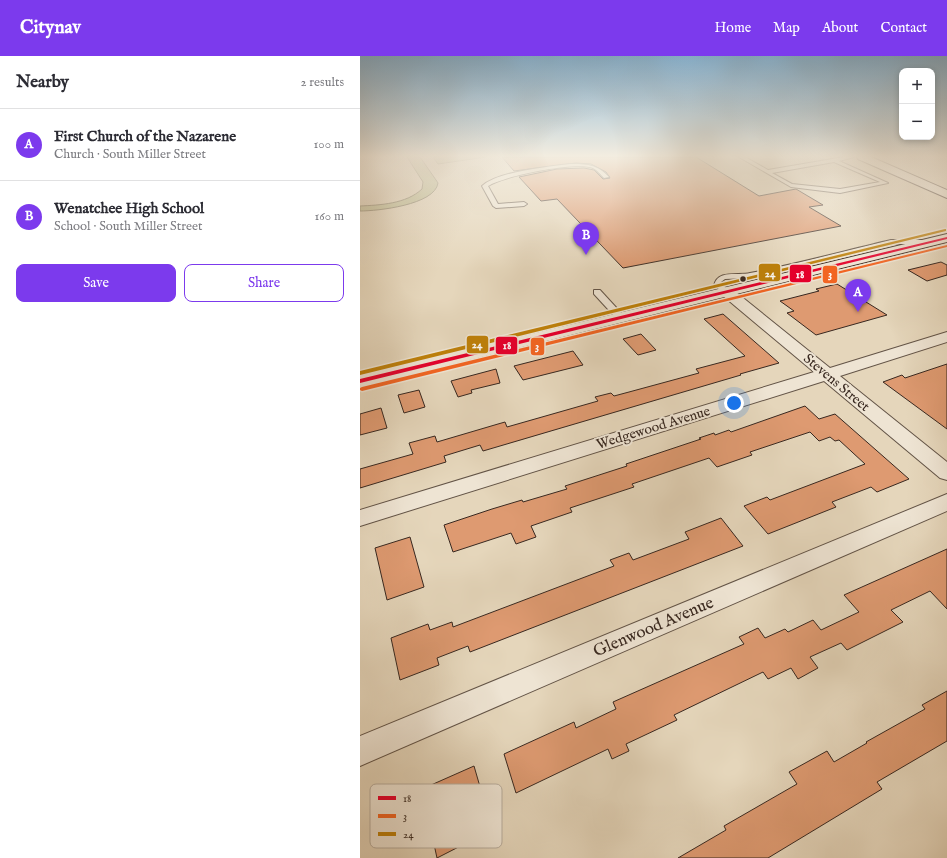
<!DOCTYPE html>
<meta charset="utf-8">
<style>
body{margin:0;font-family:"IM FELL English",serif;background:#f2f2f3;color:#2b2b33}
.controls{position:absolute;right:12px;top:12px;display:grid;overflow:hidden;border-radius:8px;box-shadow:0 2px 6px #0003}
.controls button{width:36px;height:36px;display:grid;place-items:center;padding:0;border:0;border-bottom:1px solid #e1e1e2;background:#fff;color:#2b2b33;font:20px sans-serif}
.you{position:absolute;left:374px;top:347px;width:14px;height:14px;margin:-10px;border:3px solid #fff;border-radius:50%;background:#1a73e8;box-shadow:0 0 0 6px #1a73e833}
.badge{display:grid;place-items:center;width:26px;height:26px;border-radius:50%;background:#7c3aed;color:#fff;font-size:13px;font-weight:700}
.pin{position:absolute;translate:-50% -33px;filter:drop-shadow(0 1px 2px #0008)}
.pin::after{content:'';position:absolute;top:21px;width:14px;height:12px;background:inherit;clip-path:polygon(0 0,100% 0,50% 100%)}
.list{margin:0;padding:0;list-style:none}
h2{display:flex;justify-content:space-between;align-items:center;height:52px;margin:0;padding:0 16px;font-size:17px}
h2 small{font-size:13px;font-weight:400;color:#7c7c81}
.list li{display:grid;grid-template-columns:26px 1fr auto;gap:12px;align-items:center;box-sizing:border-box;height:72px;padding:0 16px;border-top:1px solid #e1e1e2}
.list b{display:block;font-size:15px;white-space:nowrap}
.list p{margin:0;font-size:13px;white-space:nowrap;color:#7c7c81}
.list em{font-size:13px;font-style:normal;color:#7c7c81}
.actions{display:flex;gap:8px;padding:12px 16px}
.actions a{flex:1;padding:9px 0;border:1px solid #7c3aed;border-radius:8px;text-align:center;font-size:14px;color:#7c3aed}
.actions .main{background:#7c3aed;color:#fff}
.map{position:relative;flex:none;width:587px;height:802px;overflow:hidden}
header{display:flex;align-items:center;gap:24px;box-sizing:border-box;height:56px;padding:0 20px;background:#7c3aed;color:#fff}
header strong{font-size:19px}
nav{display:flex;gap:22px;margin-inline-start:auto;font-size:14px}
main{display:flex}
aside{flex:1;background:#fff}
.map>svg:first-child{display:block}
</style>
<header>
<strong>Citynav</strong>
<nav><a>Home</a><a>Map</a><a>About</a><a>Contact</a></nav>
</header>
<main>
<aside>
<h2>Nearby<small>2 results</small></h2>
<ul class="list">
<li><span class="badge">A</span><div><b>First Church of the Nazarene</b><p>Church · South Miller Street</p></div><em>100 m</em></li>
<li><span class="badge">B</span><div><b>Wenatchee High School</b><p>School · South Miller Street</p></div><em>160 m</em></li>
</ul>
<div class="actions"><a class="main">Save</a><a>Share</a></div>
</aside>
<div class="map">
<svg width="587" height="802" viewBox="0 0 587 802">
<rect width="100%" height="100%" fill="#e5d6bb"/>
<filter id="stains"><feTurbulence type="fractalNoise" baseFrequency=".005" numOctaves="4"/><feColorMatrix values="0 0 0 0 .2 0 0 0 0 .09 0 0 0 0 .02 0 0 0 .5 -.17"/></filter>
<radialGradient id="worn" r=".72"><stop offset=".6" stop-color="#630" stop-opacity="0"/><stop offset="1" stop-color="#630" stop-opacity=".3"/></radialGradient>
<g fill="#bbbc8c" stroke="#7a7256">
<path d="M 47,101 L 60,101 L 76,124 L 78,127 C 75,149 17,155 0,155 L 0,150 C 20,149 46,148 62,133 L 63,126 Z"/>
<path d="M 73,101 L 126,101 L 78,108 Z"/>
</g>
<g fill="#de9a71" stroke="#382820">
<path d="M 142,101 L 336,101 L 399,140 L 436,133 L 463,149 L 449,151 L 481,170 L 263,212 L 197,143 L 181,145 L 159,121 L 197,113 L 224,112 L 234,114 L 243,123 L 250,122 L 246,116 L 231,108 L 216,107 L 154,115 Z"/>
<path d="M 581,206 L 587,209 L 587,219 L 567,225 L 548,214 Z"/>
<path d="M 477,228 L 527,259 L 456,279 L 427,257 L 434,255 L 420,245 L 459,235 L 456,233 Z"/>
<path d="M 363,258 L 419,307 L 380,318 L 381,319 L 123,395 L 120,389 L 84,400 L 86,406 L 0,432 L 0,413 L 53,398 L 49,387 L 75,380 L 77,386 L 138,368 L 145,366 L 147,371 L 238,345 L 235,341 L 251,337 L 254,340 L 269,336 L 339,317 L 336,313 L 385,300 L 344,263 Z"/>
<path d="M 281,278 L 296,294 L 278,299 L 263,283 Z"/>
<path d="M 213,295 L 223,309 L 163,324 L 154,310 Z"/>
<path d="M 587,308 L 587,373 L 523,326 L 542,319 L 545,322 Z"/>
<path d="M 136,313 L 140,327 L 111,334 L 112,337 L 98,341 L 91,325 Z"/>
<path d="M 59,334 L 65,351 L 44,357 L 38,339 Z"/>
<path d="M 445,350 L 459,363 L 475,358 L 549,423 L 517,436 L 511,431 L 472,446 L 476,451 L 408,478 L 384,450 L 407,441 L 410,444 L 505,408 L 479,384 L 475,385 L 470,381 L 459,385 L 450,376 L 390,396 L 392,399 L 357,411 L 349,402 L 272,428 L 274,431 L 210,452 L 212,456 L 171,470 L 176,481 L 156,488 L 151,477 L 93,496 L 84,469 L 132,453 L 162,444 L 163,446 L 207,433 L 205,430 L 267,410 L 266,408 L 341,383 L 339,382 L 354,377 L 355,379 L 369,374 L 371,376 Z"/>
<path d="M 21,352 L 27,372 L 0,379 L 0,358 Z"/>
<path d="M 361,462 L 383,490 L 110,596 L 108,590 L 77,602 L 79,609 L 40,624 L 31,582 L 68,568 L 70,574 L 92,566 L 93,571 L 254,510 L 250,504 L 269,497 L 273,504 L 329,483 L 325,476 Z"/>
<path d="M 50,481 L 64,531 L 27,544 L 15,492 Z"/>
<path d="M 587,493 L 587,553 L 570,535 L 531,554 L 543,566 L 487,594 L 481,587 L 450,601 L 458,612 L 438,623 L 431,612 L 408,623 L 403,616 L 314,659 L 317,664 L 266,688 L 269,695 L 252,703 L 248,693 L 156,737 L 144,698 L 214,666 L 216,672 L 256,653 L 253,646 L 384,588 L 379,581 L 398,572 L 405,582 L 425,573 L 428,576 L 453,564 L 461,574 L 499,556 L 484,539 Z"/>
<path d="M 587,635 L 587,685 L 517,726 L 522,733 L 408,802 L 318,802 L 366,774 L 364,770 L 437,728 L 429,716 L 467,695 L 474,706 L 507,687 L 506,686 L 565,653 L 562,649 Z"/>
<path d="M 114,710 L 127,755 L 119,760 L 124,778 L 77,802 L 62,733 Z"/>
</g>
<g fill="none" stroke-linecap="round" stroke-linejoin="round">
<g stroke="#635447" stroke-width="2">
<g id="lane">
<path d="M 379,101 L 385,101 L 408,114 L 484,101 L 494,101 L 479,105 L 528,127 L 480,137 L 431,131 ZM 474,106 L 520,126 L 480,133 L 432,128 L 412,117 Z"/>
<path d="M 210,108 C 226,108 237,108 249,121 L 244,122 C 241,119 237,114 233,112 C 216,105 144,120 128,130 L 138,148 L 164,146 L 167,148 L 164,150 L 136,152 L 133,150 L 122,130 C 139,115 188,111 210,108 Z"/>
<path d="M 531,184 L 565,184 L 568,186 L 565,188 L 531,188 L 388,222 L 365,223 L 361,226 L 361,229 L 370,234 L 370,238 L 367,238 L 354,230 C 357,213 378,220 390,217 C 437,208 484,195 531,184 Z"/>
<path d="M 234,234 L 240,234 L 263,259 L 263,263 L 257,263 L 234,238 Z"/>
</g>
</g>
<g stroke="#635447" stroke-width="2">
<g id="street">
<path d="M 367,232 L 372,233 L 470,312 L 587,276 L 587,286 L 480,320 L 587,406 L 587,424 L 580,422 L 464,325 L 0,470 L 0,454 L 454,316 L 362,239 L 360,236 L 362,233 Z"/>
<path d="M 587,438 L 587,455 L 0,710 L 0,680 Z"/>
</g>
</g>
<g stroke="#382820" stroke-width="2">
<g id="secondary">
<path d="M 497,101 L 511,101 L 587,134 L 587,142 L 498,103 Z"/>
<path d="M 587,178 L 587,186 L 0,331 L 0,319 Z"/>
</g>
</g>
<use href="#lane" fill="#eee4d3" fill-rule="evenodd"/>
<use href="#street" fill="#eee4d3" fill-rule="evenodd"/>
<use href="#secondary" fill="#eee4d3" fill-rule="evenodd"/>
<g stroke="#eee4d3" stroke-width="3">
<path id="bus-1" d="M 587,181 L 587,183 L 0,327 L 0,323 Z"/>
</g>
<g stroke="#eee4d3" stroke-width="3">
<path id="bus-2" d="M 587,189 L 587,191 L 2,335 L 0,334 L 0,332 L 2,331 Z"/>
</g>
<g stroke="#eee4d3" stroke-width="3">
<path id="bus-3" d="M 585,173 L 586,173 L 586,175 L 0,319 L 0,315 Z"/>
</g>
<use href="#bus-1" fill="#e4002b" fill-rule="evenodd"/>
<use href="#bus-2" fill="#f26522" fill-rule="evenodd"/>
<use href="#bus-3" fill="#be800a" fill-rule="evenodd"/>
</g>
<linearGradient id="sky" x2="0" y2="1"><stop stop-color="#88b5d5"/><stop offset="0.47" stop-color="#f3ede0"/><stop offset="1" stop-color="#f3ede0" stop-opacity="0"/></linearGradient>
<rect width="587" height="213" fill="url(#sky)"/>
<circle fill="#382820" stroke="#eee4d3" stroke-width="1.5" cx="383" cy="223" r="3.5"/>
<g text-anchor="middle" stroke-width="4" stroke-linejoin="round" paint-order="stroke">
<g font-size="14" fill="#382820" stroke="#eee4d3">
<text transform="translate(477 326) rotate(40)" y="5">Stevens Street</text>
<text transform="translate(293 371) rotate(-17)" y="5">Wedgewood Avenue</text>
</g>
<g font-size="17" fill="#382820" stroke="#eee4d3">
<text transform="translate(293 570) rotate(-23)" y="6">Glenwood Avenue</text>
</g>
</g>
<rect x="10" y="728" width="132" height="64" rx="6" fill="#eee4d3" stroke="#b7ac9d" stroke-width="1"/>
<rect x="18" y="740" width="18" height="4" fill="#e4002b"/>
<rect x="18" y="758" width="18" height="4" fill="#f26522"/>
<rect x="18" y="776" width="18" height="4" fill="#be800a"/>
<g font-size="11" fill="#382820">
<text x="43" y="746">18</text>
<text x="43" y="764">3</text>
<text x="43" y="782">24</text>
</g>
<g stroke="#eee4d3" stroke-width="1.5">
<rect x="398" y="207" width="23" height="19" rx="4" fill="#be800a"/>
<rect x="429" y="208" width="23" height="19" rx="4" fill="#e4002b"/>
<rect x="462" y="209" width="16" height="19" rx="4" fill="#f26522"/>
<rect x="106" y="279" width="23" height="19" rx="4" fill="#be800a"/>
<rect x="135" y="280" width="23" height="19" rx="4" fill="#e4002b"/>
<rect x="170" y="281" width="15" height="19" rx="4" fill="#f26522"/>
</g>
<g font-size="11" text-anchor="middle" font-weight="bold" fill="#fff">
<text x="410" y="221">24</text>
<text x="440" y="222">18</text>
<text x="470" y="222">3</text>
<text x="117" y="292">24</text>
<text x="147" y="293">18</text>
<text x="177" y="294">3</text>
</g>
<rect width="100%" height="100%" filter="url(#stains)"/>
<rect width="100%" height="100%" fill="url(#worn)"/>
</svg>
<div class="controls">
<button>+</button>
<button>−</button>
</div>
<div class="you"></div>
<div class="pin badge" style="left:498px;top:256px">A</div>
<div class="pin badge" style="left:226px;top:199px">B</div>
</div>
</main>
